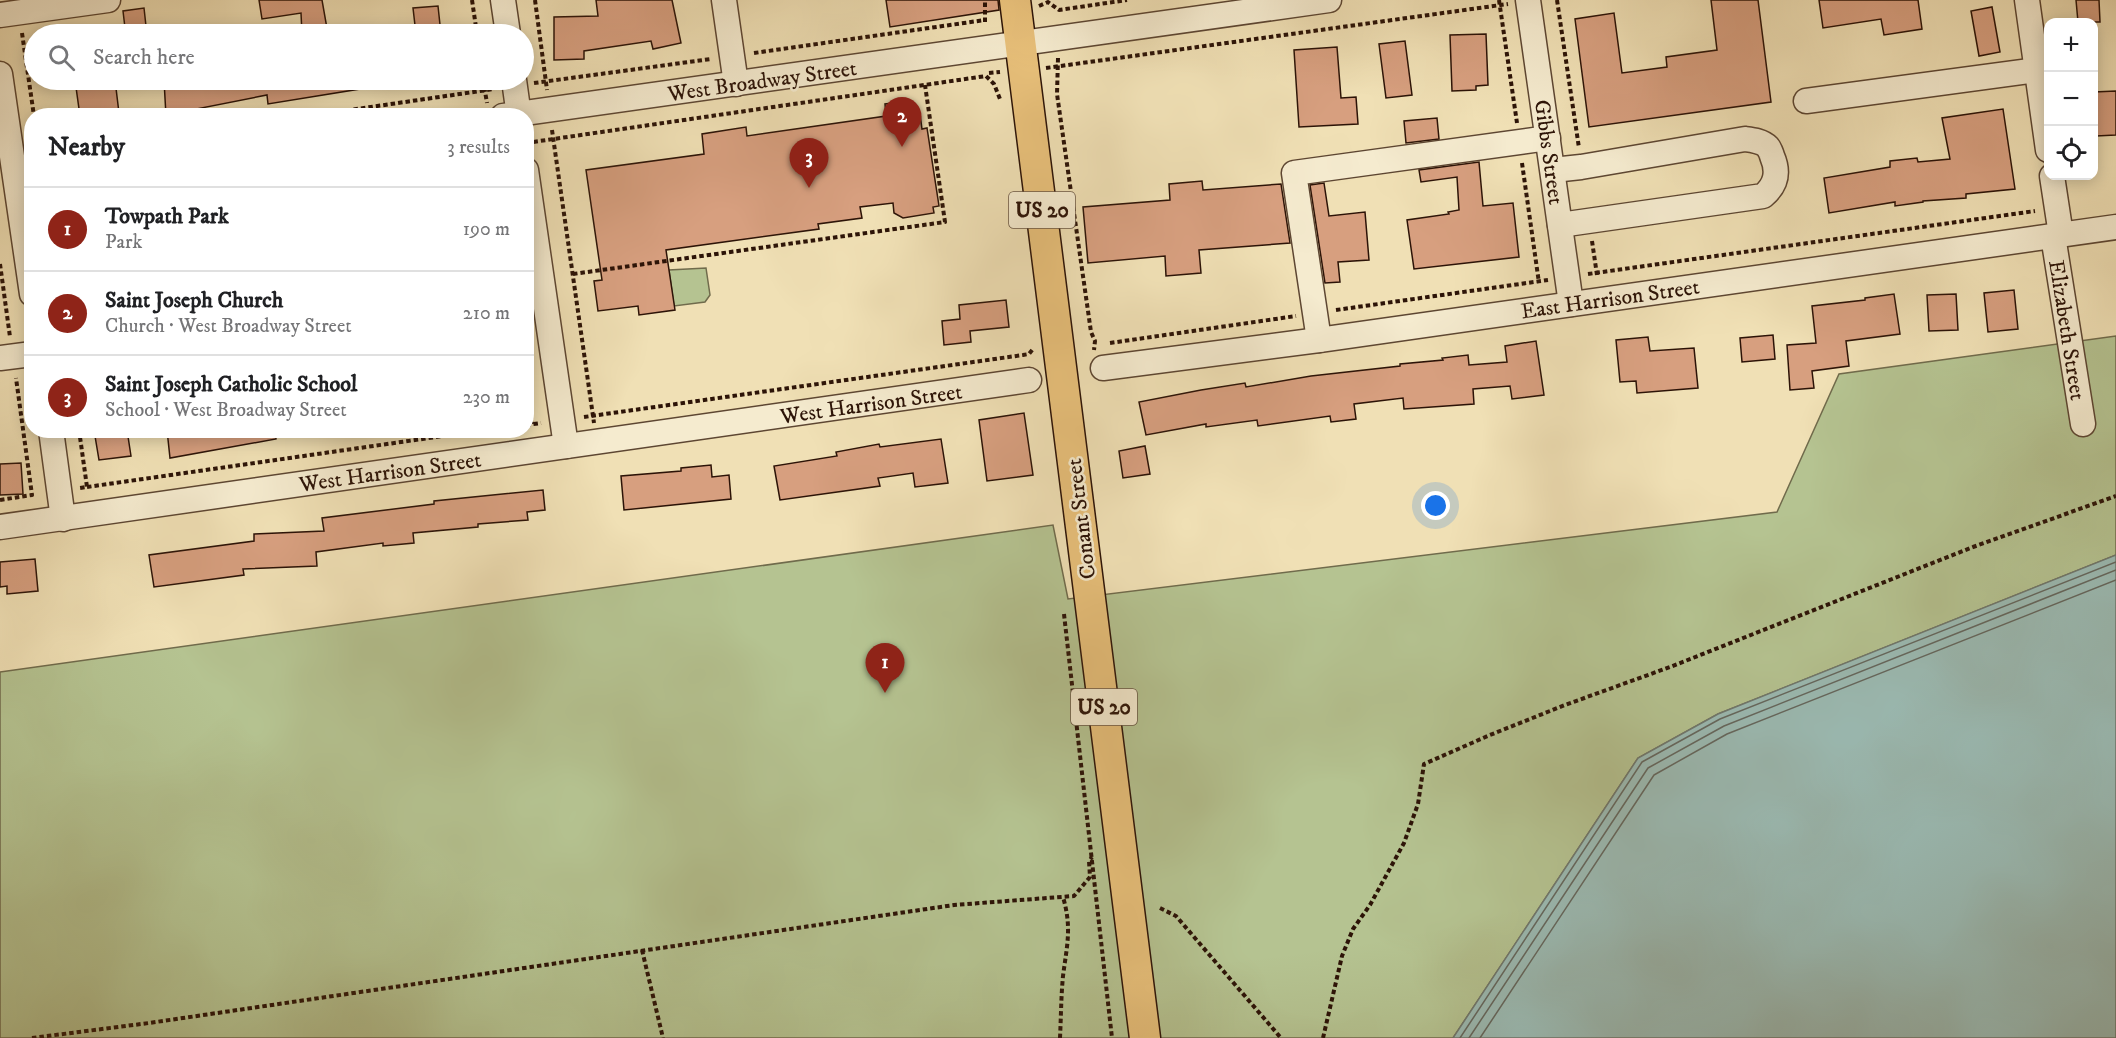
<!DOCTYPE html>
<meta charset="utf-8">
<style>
body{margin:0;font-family:"IM FELL DW Pica",serif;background:#f2f2f2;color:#202124}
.controls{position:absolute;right:18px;top:18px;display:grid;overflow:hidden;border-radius:12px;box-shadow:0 3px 15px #0003}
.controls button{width:54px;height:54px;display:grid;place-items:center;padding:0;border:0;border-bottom:2px solid #e0e0e0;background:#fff;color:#202124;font:30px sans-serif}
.you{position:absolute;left:1436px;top:506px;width:21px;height:21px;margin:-15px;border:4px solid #fff;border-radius:50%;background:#1a73e8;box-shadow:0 0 0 9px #1a73e833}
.badge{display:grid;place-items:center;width:39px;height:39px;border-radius:50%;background:#8f2418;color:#fff;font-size:20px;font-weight:700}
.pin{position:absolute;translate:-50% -50px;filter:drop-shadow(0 2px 3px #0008)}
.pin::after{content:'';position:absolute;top:32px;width:21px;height:18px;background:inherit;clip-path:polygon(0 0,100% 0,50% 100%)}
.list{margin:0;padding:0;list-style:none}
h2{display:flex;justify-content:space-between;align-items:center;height:78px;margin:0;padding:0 24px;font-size:26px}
h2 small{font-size:20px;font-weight:400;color:#757577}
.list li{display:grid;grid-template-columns:39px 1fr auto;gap:18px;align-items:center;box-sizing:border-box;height:84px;padding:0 24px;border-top:2px solid #e0e0e0}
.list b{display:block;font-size:22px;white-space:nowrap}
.list p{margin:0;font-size:20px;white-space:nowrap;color:#757577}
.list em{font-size:20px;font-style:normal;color:#757577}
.icon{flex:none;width:33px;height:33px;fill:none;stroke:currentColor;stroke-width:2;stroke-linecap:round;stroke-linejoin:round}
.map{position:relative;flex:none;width:2116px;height:1038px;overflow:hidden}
.search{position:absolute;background:#fff;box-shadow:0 3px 15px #0003;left:24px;top:24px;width:510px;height:66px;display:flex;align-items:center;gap:15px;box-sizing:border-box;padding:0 21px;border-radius:33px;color:#757577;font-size:22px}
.panel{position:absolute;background:#fff;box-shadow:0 3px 15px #0003;left:24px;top:108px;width:510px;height:330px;border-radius:24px}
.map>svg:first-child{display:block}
</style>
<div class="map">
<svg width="2116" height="1038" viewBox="0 0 2116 1038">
<rect width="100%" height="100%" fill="#f0e0b5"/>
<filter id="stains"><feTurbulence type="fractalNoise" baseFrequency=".00333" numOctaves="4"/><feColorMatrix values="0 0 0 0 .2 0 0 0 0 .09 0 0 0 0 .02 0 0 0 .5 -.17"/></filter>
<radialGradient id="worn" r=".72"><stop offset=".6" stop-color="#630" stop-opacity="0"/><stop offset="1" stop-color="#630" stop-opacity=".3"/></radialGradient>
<g fill="#b5c391" stroke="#706b4c" stroke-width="1.5">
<path d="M 706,268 L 710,295 L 705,302 L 674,306 L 669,270 Z"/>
<path d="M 2116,336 L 2116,555 L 1718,714 L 1638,758 L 1453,1038 L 0,1038 L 0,672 L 1053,525 L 1068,599 L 1777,512 L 1839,374 Z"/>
</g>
<path fill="#9bbbb4" stroke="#6f786f" stroke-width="1.5" d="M 2116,555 L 2116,1038 L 1453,1038 L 1638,758 L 1718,714 Z"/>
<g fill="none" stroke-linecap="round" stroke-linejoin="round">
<g stroke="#64675e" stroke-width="1.5">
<path d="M 1460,1038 L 1642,762 L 1720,719 L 2116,562"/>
<path d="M 1469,1038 L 1648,768 L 1724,726 L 2116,570"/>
<path d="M 1480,1038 L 1654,775 L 1727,734 L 2116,580"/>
</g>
</g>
<g fill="#d79f7f" stroke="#2c1307" stroke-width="1.5">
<path d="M 259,0 L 322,0 L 328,34 L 302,34 L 301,13 L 262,19 Z"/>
<path d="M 596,0 L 672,0 L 681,43 L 653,49 L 651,41 L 584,51 L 584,59 L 554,60 L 554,17 L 598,16 Z"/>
<path d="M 886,0 L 998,0 L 999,10 L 890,27 Z"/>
<path d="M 1711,0 L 1758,0 L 1771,102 L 1589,127 L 1575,19 L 1614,13 L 1622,73 L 1667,67 L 1666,57 L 1717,50 Z"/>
<path d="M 1819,0 L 1918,0 L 1922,29 L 1884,35 L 1881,19 L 1823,28 Z"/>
<path d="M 2076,0 L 2099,0 L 2100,22 L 2078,22 Z"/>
<path d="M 438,6 L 441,34 L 416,34 L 413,8 Z"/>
<path d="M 1992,7 L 2000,52 L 1979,56 L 1971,11 Z"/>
<path d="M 144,8 L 146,26 L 125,28 L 123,11 Z"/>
<path d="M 1486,34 L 1488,85 L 1476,86 L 1476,90 L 1452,91 L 1450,35 Z"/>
<path d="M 1405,41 L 1412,95 L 1386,98 L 1379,44 Z"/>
<path d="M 1337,47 L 1341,98 L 1356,97 L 1358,124 L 1299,127 L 1294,50 Z"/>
<path d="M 75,80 L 115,80 L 119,113 L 80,116 Z"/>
<path d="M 164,80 L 366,80 L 366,88 L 268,104 L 267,95 L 196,109 L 196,116 L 166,116 Z"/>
<path d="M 2116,91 L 2116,135 L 2096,136 L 2094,92 Z"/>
<path d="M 902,102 L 903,117 L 920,114 L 922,129 L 927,128 L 939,206 L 933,207 L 934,213 L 903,218 L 894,213 L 893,203 L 860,207 L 862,218 L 818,224 L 819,229 L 666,250 L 675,310 L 639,315 L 638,306 L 598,311 L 594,281 L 602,280 L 586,170 L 704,154 L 702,134 L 746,127 L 747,136 L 886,116 L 885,104 Z"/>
<path d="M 2003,109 L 2015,189 L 1966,194 L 1966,198 L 1923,201 L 1923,202 L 1895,206 L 1895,202 L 1829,213 L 1824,178 L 1890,167 L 1890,161 L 1917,158 L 1918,162 L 1950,159 L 1942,118 Z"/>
<path d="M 1437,118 L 1439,139 L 1406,143 L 1404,121 Z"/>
<path d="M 1479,162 L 1483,206 L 1513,203 L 1519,257 L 1414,269 L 1407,220 L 1449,214 L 1448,212 L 1459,210 L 1457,177 L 1421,182 L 1419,170 Z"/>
<path d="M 1202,181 L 1203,190 L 1281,184 L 1290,243 L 1199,250 L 1201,273 L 1166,276 L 1165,256 L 1088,263 L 1083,207 L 1170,200 L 1169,184 Z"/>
<path d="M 1324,183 L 1329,216 L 1365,212 L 1369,260 L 1338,262 L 1340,282 L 1325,283 L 1310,185 Z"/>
<path d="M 2014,290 L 2018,329 L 1988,332 L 1984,293 Z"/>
<path d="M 1894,294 L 1900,334 L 1846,341 L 1849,366 L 1812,371 L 1814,388 L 1790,390 L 1787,345 L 1816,343 L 1812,306 L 1865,300 L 1865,298 Z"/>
<path d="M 1956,294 L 1958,330 L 1929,331 L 1927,295 Z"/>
<path d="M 1006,300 L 1009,327 L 970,331 L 971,342 L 944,345 L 942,321 L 960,319 L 959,305 Z"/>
<path d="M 1773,335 L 1775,359 L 1742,362 L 1740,338 Z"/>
<path d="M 1648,337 L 1650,351 L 1694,348 L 1698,388 L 1637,393 L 1636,381 L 1620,382 L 1616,340 Z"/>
<path d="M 1536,341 L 1544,395 L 1512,399 L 1510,386 L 1473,389 L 1474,404 L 1404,409 L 1403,398 L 1354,404 L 1356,419 L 1331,422 L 1330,416 L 1258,426 L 1257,420 L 1206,427 L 1206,424 L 1146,435 L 1139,402 L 1201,390 L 1245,383 L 1246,387 L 1311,376 L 1400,366 L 1400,364 L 1443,360 L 1442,358 L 1468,355 L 1469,365 L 1507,362 L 1505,346 Z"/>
<path d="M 1024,413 L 1033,475 L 987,481 L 979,420 Z"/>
<path d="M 94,430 L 127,430 L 131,456 L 99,460 Z"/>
<path d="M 167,430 L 275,430 L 276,439 L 170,458 Z"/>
<path d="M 941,439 L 948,483 L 915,487 L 913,473 L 878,478 L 880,486 L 780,500 L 774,466 L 837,456 L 836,452 L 879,444 L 880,447 Z"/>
<path d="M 1145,446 L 1150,474 L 1123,478 L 1119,451 Z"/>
<path d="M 21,463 L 23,494 L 0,495 L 0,464 Z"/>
<path d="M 711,465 L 712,477 L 729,475 L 731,499 L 624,510 L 621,476 L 681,471 L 681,468 Z"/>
<path d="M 543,490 L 545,510 L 527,512 L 528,520 L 478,524 L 478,527 L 413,533 L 414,543 L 383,546 L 383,543 L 316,552 L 317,566 L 243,569 L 244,575 L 154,587 L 149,555 L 254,541 L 254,534 L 324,531 L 322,518 L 434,504 L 434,501 Z"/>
<path d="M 35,559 L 38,591 L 7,594 L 7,586 L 0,587 L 0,562 Z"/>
</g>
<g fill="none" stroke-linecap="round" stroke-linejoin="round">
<g stroke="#5d4632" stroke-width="27">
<g id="minor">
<path d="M 503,0 L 508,34"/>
<path d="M 724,0 L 736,84"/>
<path d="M 1528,0 L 1571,304"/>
<path d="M 2027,0 L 2048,150"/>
<path d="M 0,15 L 108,0"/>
<path d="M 0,74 L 32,294"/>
<path d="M 514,80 L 519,116"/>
<path d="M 1806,101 L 2037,70"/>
<path d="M 503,116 L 1329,0"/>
<path d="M 526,170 L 566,446"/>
<path d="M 1553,170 L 1581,167 L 1745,139 C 1753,140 1762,141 1768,147 C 1769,148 1772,155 1772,156 C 1779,172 1776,185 1763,196 L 1560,225"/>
<path d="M 2052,176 L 2061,235"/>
<path d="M 2053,236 L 2083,424"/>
<path d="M 1319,340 L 1294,173 L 1548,138"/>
<path d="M 0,358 L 32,354"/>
<path d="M 1103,368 L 1319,340 L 2116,227"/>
<path d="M 51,430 L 63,519"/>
<path d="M 0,527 L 1029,380"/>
</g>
</g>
<g stroke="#2c1307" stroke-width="33">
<path id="major" d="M 1015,0 L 1145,1038"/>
</g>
<g stroke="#2c1307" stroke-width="4" stroke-dasharray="4.5 3" stroke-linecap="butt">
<path d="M 472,0 L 477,34"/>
<path d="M 535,0 L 547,90"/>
<path d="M 1499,0 L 1517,123"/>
<path d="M 1557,0 L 1579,148"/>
<path d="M 1039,6 L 1048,2 L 1059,10 L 1127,0"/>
<path d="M 985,22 L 985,0"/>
<path d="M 22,33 L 34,116"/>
<path d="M 754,53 L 985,20"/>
<path d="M 1058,58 L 1057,94 L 1091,332 L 1095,341 L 1094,350"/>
<path d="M 1046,68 L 1508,4"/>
<path d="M 989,73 L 1000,72"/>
<path d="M 483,80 L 487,103"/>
<path d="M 534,83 L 711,59"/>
<path d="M 309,116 L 494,89"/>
<path d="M 552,130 L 594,423"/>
<path d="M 526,143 L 986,76 L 994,84 L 1000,99"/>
<path d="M 1522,163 L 1539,283"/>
<path d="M 1592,241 L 1597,275"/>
<path d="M 0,264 L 10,337"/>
<path d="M 573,274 L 945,222 L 925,85"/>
<path d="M 1588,274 L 2035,211"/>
<path d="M 1336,310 L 1548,280"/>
<path d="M 1110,343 L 1296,316"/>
<path d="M 526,385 L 532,424"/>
<path d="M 584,417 L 1023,355 L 1029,354 L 1033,349"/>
<path d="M 526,425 L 541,423"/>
<path d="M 79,430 L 87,487 L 80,488 L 80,486"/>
<path d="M 87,487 L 485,430"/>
<path d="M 0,500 L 32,495 L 16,378"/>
<path d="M 1064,614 L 1112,1038"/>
<path d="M 1160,908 L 1176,916 L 1281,1038"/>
<path d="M 642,950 L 663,1038"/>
<path d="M 32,1038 L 149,1023 L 954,905 L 1074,896 L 1090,877 L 1089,861 L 1092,857"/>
<path d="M 1060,1038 C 1061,1018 1061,997 1063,976 C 1067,945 1072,928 1063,897"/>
<path d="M 1323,1038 L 1342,956 L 1353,929 L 1370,905 L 1404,843 L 1418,804 L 1424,764 L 1490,735 L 1565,705 L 1670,667 L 1973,547 L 2116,496"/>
</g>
<use href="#minor" stroke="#f5ebcf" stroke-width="24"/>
<use href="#major" stroke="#e8c07a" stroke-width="30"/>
</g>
<g text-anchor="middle" stroke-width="5" stroke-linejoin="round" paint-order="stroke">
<g fill="#f5ebcf" stroke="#685443" stroke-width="1.5">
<rect x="1009" y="192" width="66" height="36" rx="4.5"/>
<rect x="1071" y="689" width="66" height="36" rx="4.5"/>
</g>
<g font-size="21" font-weight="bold" fill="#2c1307">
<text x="1042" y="217">US 20</text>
<text x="1104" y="714">US 20</text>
</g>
<g font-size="22" fill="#2c1307" stroke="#f5ebcf">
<text transform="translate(762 80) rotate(-8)" y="8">West Broadway Street</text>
<text transform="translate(1550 152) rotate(82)" y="8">Gibbs Street</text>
<text transform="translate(1610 298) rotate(-8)" y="8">East Harrison Street</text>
<text transform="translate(2068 330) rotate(81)" y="8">Elizabeth Street</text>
<text transform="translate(871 403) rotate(-8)" y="8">West Harrison Street</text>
<text transform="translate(390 471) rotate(-8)" y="8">West Harrison Street</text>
<text transform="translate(1080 519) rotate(-97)" y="8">Conant Street</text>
</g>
</g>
<rect width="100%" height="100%" filter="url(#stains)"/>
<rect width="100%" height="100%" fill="url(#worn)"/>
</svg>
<div class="controls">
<button>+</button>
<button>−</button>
<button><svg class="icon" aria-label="locate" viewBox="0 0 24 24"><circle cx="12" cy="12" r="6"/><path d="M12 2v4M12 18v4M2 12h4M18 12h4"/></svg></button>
</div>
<div class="you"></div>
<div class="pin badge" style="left:885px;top:693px">1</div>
<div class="pin badge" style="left:902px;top:147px">2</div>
<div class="pin badge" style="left:809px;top:188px">3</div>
<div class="search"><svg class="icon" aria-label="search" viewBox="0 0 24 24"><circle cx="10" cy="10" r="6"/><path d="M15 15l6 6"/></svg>Search here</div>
<section class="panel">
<h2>Nearby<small>3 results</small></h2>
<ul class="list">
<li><span class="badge">1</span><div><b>Towpath Park</b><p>Park</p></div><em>190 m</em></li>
<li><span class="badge">2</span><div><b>Saint Joseph Church</b><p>Church · West Broadway Street</p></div><em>210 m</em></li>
<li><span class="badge">3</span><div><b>Saint Joseph Catholic School</b><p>School · West Broadway Street</p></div><em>230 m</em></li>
</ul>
</section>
</div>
